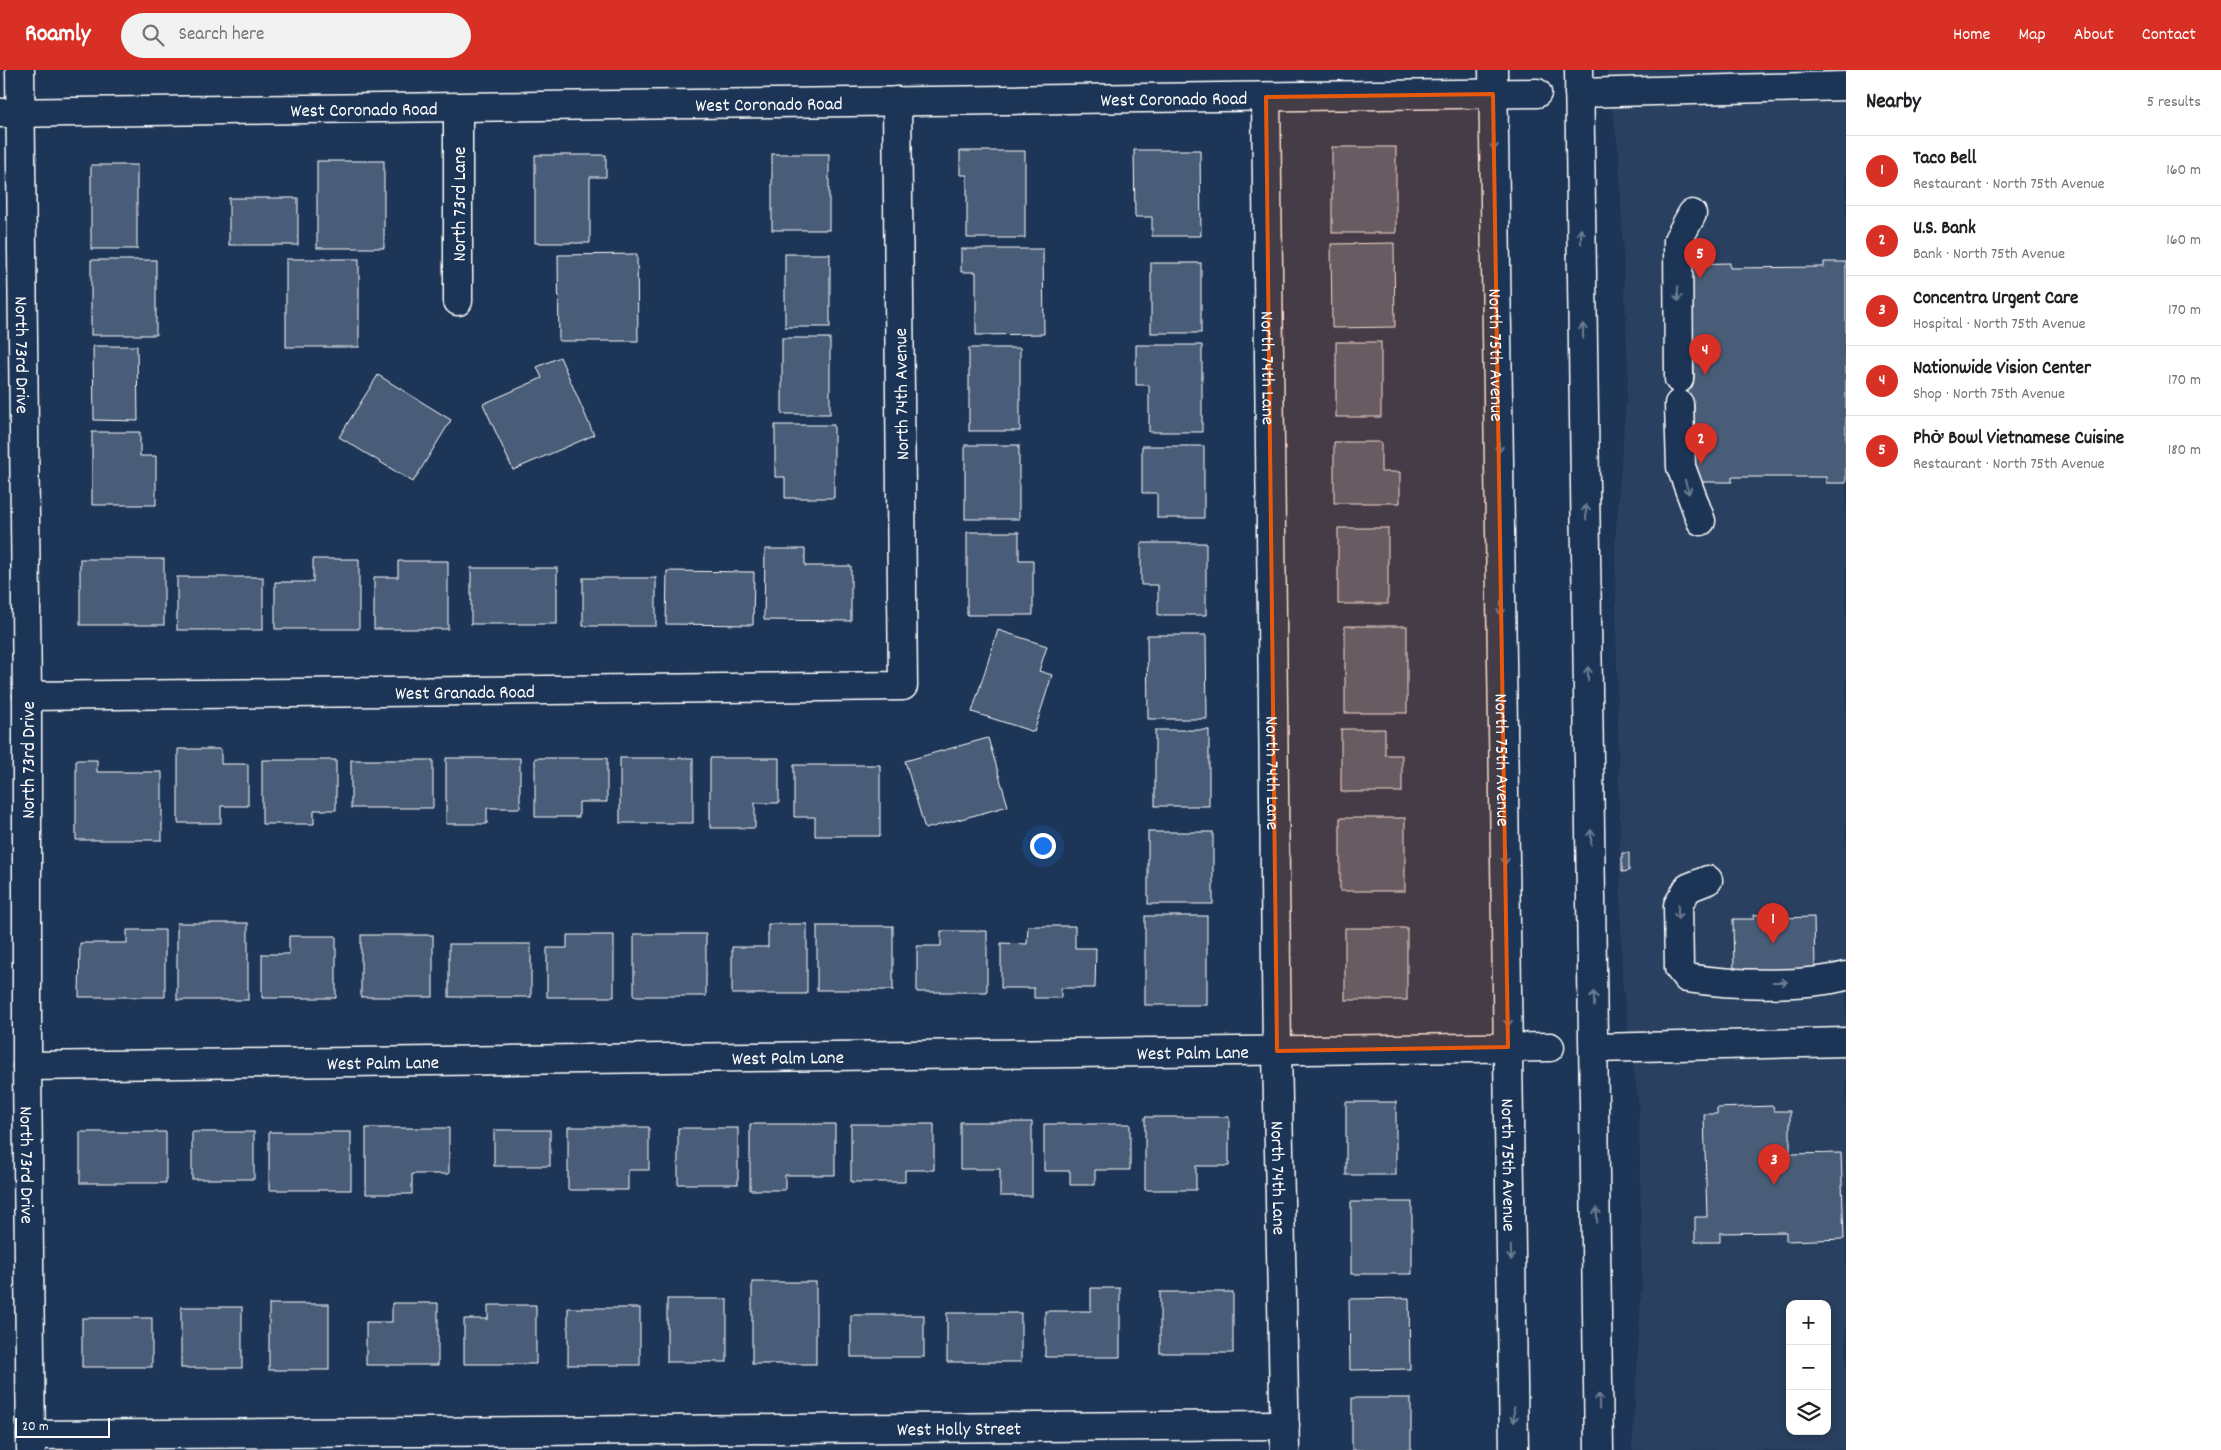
<!DOCTYPE html>
<meta charset="utf-8">
<style>
body{margin:0;font-family:Dekko,sans-serif;background:#f2f2f2;color:#202124}
.controls{position:absolute;right:15px;bottom:15px;display:grid;overflow:hidden;border-radius:10px;box-shadow:0 2px 8px #0003}
.controls button{width:45px;height:45px;display:grid;place-items:center;padding:0;border:0;border-bottom:1px solid #e0e0e0;background:#fff;color:#202124;font:25px sans-serif}
.scale{position:absolute;left:15px;bottom:12px;width:95px;box-sizing:border-box;padding-left:5px;border:2px solid #fff;border-top:0;font-size:14px;line-height:18px;white-space:nowrap;color:#fff;-webkit-text-stroke:4px #1d3557;paint-order:stroke}
.you{position:absolute;left:1042px;top:775px;width:18px;height:18px;margin:-12px;border:4px solid #fff;border-radius:50%;background:#1a73e8;box-shadow:0 0 0 8px #1a73e833}
.badge{display:grid;place-items:center;width:32px;height:32px;border-radius:50%;background:#d93025;color:#fff;font-size:16px;font-weight:700}
.pin{position:absolute;translate:-50% -41px;filter:drop-shadow(0 1px 2px #0008)}
.pin::after{content:'';position:absolute;top:26px;width:18px;height:15px;background:inherit;clip-path:polygon(0 0,100% 0,50% 100%)}
.list{margin:0;padding:0;list-style:none}
h2{display:flex;justify-content:space-between;align-items:center;height:65px;margin:0;padding:0 20px;font-size:21px}
h2 small{font-size:16px;font-weight:400;color:#757577}
.list li{display:grid;grid-template-columns:32px 1fr auto;gap:15px;align-items:center;box-sizing:border-box;height:70px;padding:0 20px;border-top:1px solid #e0e0e0}
.list b{display:block;font-size:19px;white-space:nowrap}
.list p{margin:0;font-size:16px;white-space:nowrap;color:#757577}
.list em{font-size:16px;font-style:normal;color:#757577}
.icon{flex:none;width:28px;height:28px;fill:none;stroke:currentColor;stroke-width:2;stroke-linecap:round;stroke-linejoin:round}
.map{position:relative;flex:none;width:1846px;height:1380px;overflow:hidden}
header{display:flex;align-items:center;gap:30px;box-sizing:border-box;height:70px;padding:0 25px;background:#d93025;color:#fff}
header strong{font-size:24px}
nav{display:flex;gap:28px;margin-inline-start:auto;font-size:18px}
.search{width:350px;height:45px;background:#f2f2f2;display:flex;align-items:center;gap:12px;box-sizing:border-box;padding:0 18px;border-radius:28px;color:#757577;font-size:19px}
main{display:flex}
aside{flex:1;background:#fff}
.map>svg:first-child{display:block}
</style>
<header>
<strong>Roamly</strong>
<div class="search"><svg class="icon" aria-label="search" viewBox="0 0 24 24"><circle cx="10" cy="10" r="6"/><path d="M15 15l6 6"/></svg>Search here</div>
<nav><a>Home</a><a>Map</a><a>About</a><a>Contact</a></nav>
</header>
<main>
<div class="map">
<svg width="1846" height="1380" viewBox="0 0 1846 1380">
<rect width="100%" height="100%" fill="#1d3557"/>
<filter id="ink" filterUnits="userSpaceOnUse"><feTurbulence type="fractalNoise" baseFrequency=".02" numOctaves="2"/><feDisplacementMap in="SourceGraphic" scale="10" xChannelSelector="R" yChannelSelector="G"/><feConvolveMatrix kernelMatrix="1 2 1 2 8 2 1 2 1" color-interpolation-filters="sRGB"/></filter>
<g filter="url(#ink)">
<path fill="#2a4161" fill-rule="evenodd" d="M 1606,0 L 1846,0 L 1846,1380 L 1632,1380 L 1642,1214 L 1639,1038 L 1622,911 L 1615,473 L 1628,304 L 1619,83 ZM 1790,1234 L 1827,1234 L 1827,1361 L 1790,1361 Z"/>
<g fill="#4a5d79" stroke="#fff">
<rect x="1332" y="77" width="64" height="86"/>
<path d="M 1134,80 L 1200,80 L 1201,166 L 1152,166 L 1152,147 L 1135,147 Z"/>
<path d="M 960,81 L 1025,81 L 1025,168 L 967,168 L 967,105 L 960,105 Z"/>
<rect x="772" y="84" width="57" height="76"/>
<path d="M 535,85 L 606,85 L 606,107 L 590,107 L 590,173 L 535,173 Z"/>
<rect x="317" y="91" width="67" height="87"/>
<rect x="91" y="95" width="46" height="84"/>
<rect x="229" y="128" width="69" height="47"/>
<path d="M 1394,173 L 1395,257 L 1332,258 L 1331,174 Z"/>
<path d="M 961,179 L 1043,179 L 1044,264 L 976,265 L 976,202 L 961,202 Z"/>
<path d="M 637,184 L 638,271 L 559,271 L 558,185 Z"/>
<rect x="785" y="184" width="45" height="73"/>
<rect x="286" y="189" width="73" height="88"/>
<rect x="91" y="190" width="65" height="75"/>
<path d="M 1824,192 L 1846,192 L 1846,413 L 1826,413 L 1826,407 L 1732,407 L 1732,412 L 1690,412 L 1690,368 L 1694,368 L 1694,334 L 1671,334 L 1671,310 L 1694,309 L 1693,240 L 1685,240 L 1684,194 L 1730,193 L 1730,198 L 1824,197 Z"/>
<rect x="1151" y="193" width="50" height="70"/>
<rect x="782" y="268" width="48" height="76"/>
<rect x="1336" y="272" width="45" height="75"/>
<path d="M 1136,275 L 1202,275 L 1202,362 L 1149,362 L 1149,315 L 1136,315 Z"/>
<path d="M 93,276 L 137,276 L 138,351 L 94,350 Z"/>
<rect x="969" y="278" width="51" height="83"/>
<path d="M 560,287 L 594,365 L 513,400 L 483,334 L 542,308 L 537,297 Z"/>
<path d="M 378,305 L 451,350 L 413,412 L 339,367 Z"/>
<path d="M 775,355 L 834,355 L 834,428 L 785,428 L 785,407 L 775,407 Z"/>
<path d="M 92,362 L 140,362 L 140,386 L 156,386 L 156,435 L 92,435 Z"/>
<path d="M 1334,372 L 1381,372 L 1381,402 L 1400,402 L 1400,433 L 1334,433 Z"/>
<rect x="965" y="375" width="54" height="74"/>
<path d="M 1142,376 L 1204,376 L 1204,448 L 1157,448 L 1157,423 L 1142,423 Z"/>
<rect x="1338" y="458" width="50" height="76"/>
<path d="M 967,462 L 1019,462 L 1019,490 L 1033,490 L 1033,545 L 967,545 Z"/>
<path d="M 1141,473 L 1206,473 L 1206,545 L 1158,545 L 1158,515 L 1141,515 Z"/>
<path d="M 765,479 L 805,479 L 805,496 L 851,496 L 851,551 L 764,550 Z"/>
<rect x="80" y="489" width="84" height="66"/>
<path d="M 313,489 L 359,489 L 359,559 L 275,559 L 275,512 L 313,512 Z"/>
<path d="M 398,491 L 448,491 L 448,559 L 374,559 L 374,507 L 398,507 Z"/>
<rect x="471" y="498" width="86" height="56"/>
<path d="M 667,501 L 754,502 L 753,555 L 666,554 Z"/>
<rect x="177" y="507" width="86" height="53"/>
<rect x="583" y="508" width="73" height="48"/>
<rect x="1345" y="556" width="62" height="87"/>
<path d="M 998,560 L 1047,576 L 1039,601 L 1052,605 L 1034,662 L 972,642 Z"/>
<path d="M 1147,565 L 1206,565 L 1207,649 L 1148,649 Z"/>
<path d="M 1341,659 L 1385,659 L 1385,685 L 1402,685 L 1402,722 L 1341,722 Z"/>
<rect x="1155" y="660" width="54" height="76"/>
<path d="M 988,668 L 1008,736 L 925,759 L 905,691 Z"/>
<path d="M 178,679 L 221,679 L 221,694 L 248,694 L 248,736 L 221,736 L 221,753 L 178,753 Z"/>
<path d="M 446,688 L 520,688 L 520,738 L 487,738 L 487,754 L 446,754 Z"/>
<path d="M 535,688 L 607,688 L 607,732 L 579,732 L 579,747 L 535,747 Z"/>
<rect x="620" y="688" width="73" height="65"/>
<path d="M 710,688 L 779,688 L 779,733 L 755,733 L 755,758 L 710,758 Z"/>
<path d="M 76,690 L 97,690 L 97,702 L 162,702 L 162,770 L 76,770 Z"/>
<path d="M 262,690 L 336,690 L 336,740 L 314,740 L 314,754 L 262,754 Z"/>
<rect x="351" y="690" width="82" height="48"/>
<path d="M 794,695 L 880,695 L 880,766 L 815,766 L 815,747 L 794,747 Z"/>
<rect x="1340" y="748" width="65" height="73"/>
<rect x="1148" y="762" width="65" height="72"/>
<path d="M 1622,783 L 1629,783 L 1629,801 L 1622,802 Z"/>
<path d="M 1779,844 L 1779,848 L 1814,847 L 1815,901 L 1734,903 L 1733,849 L 1754,849 L 1754,845 Z"/>
<rect x="1145" y="846" width="62" height="89"/>
<rect x="177" y="853" width="71" height="77"/>
<path d="M 768,854 L 807,854 L 807,924 L 732,924 L 732,877 L 768,877 Z"/>
<rect x="817" y="856" width="76" height="64"/>
<path d="M 1028,856 L 1075,856 L 1075,878 L 1096,878 L 1095,918 L 1061,918 L 1061,928 L 1034,928 L 1034,918 L 1001,918 L 1001,873 L 1027,874 Z"/>
<rect x="1345" y="858" width="62" height="72"/>
<path d="M 127,860 L 165,860 L 165,927 L 79,927 L 80,873 L 127,873 Z"/>
<path d="M 941,861 L 987,861 L 987,922 L 917,922 L 917,876 L 941,876 Z"/>
<rect x="634" y="864" width="72" height="62"/>
<rect x="361" y="865" width="72" height="62"/>
<path d="M 567,865 L 614,865 L 614,927 L 547,927 L 547,878 L 567,878 Z"/>
<path d="M 289,866 L 336,866 L 336,928 L 262,928 L 262,884 L 289,884 Z"/>
<rect x="449" y="874" width="82" height="53"/>
<rect x="1346" y="1032" width="50" height="73"/>
<path d="M 1773,1036 L 1774,1041 L 1790,1041 L 1790,1084 L 1841,1083 L 1844,1169 L 1786,1171 L 1786,1162 L 1720,1163 L 1720,1172 L 1695,1172 L 1695,1147 L 1707,1147 L 1704,1044 L 1717,1044 L 1717,1038 Z"/>
<path d="M 1145,1047 L 1229,1047 L 1229,1096 L 1196,1096 L 1196,1120 L 1145,1120 Z"/>
<path d="M 960,1052 L 1032,1052 L 1032,1126 L 1000,1126 L 1000,1099 L 960,1099 Z"/>
<path d="M 750,1054 L 835,1054 L 835,1105 L 785,1105 L 785,1120 L 750,1120 Z"/>
<path d="M 851,1054 L 934,1054 L 934,1100 L 905,1100 L 905,1112 L 851,1112 Z"/>
<path d="M 1044,1054 L 1130,1054 L 1130,1100 L 1095,1100 L 1095,1115 L 1070,1115 L 1070,1101 L 1044,1101 Z"/>
<path d="M 568,1057 L 649,1057 L 649,1100 L 628,1100 L 628,1120 L 568,1120 Z"/>
<path d="M 366,1058 L 449,1058 L 449,1104 L 412,1104 L 412,1124 L 366,1124 Z"/>
<rect x="678" y="1058" width="60" height="56"/>
<rect x="494" y="1060" width="56" height="36"/>
<rect x="80" y="1062" width="86" height="51"/>
<rect x="192" y="1062" width="62" height="47"/>
<rect x="269" y="1062" width="82" height="58"/>
<rect x="1351" y="1132" width="61" height="72"/>
<rect x="752" y="1212" width="64" height="82"/>
<path d="M 1091,1218 L 1120,1218 L 1120,1287 L 1045,1287 L 1045,1241 L 1091,1241 Z"/>
<rect x="1160" y="1222" width="73" height="61"/>
<path d="M 1409,1228 L 1410,1299 L 1350,1300 L 1349,1229 Z"/>
<rect x="667" y="1229" width="60" height="63"/>
<path d="M 392,1233 L 438,1233 L 438,1295 L 366,1295 L 366,1252 L 392,1252 Z"/>
<rect x="269" y="1234" width="60" height="66"/>
<path d="M 488,1235 L 536,1235 L 536,1294 L 464,1294 L 464,1249 L 488,1249 Z"/>
<rect x="181" y="1237" width="61" height="61"/>
<rect x="568" y="1238" width="72" height="57"/>
<rect x="947" y="1243" width="74" height="49"/>
<rect x="851" y="1245" width="73" height="42"/>
<rect x="82" y="1248" width="70" height="49"/>
<rect x="1352" y="1328" width="59" height="52"/>
</g>
<g fill="none" stroke-linecap="round" stroke-linejoin="round">
<g stroke="#fff" stroke-width="31">
<g id="minor">
<path id="s1" d="M 20,0 L 27,626 L 27,996 L 31,1380"/>
<path d="M 1579,23 L 1846,16"/>
<path id="s2" d="M 1266,27 L 1277,981 L 1285,1380"/>
<path d="M 458,38 L 458,231"/>
<path id="s3" d="M 0,43 L 1537,23"/>
<path d="M 1679,309 L 1678,170 L 1692,144"/>
<path d="M 1679,334 L 1681,397 L 1701,451"/>
<path id="s4" d="M 27,626 L 903,616 L 897,31"/>
<path d="M 1708,810 L 1688,818 L 1678,835 L 1679,898 L 1687,908 C 1731,915 1803,917 1846,906"/>
<path d="M 1595,978 L 1846,972"/>
<path id="s5" d="M 27,996 L 1550,977"/>
<path id="s6" d="M 31,1365 L 1285,1355"/>
</g>
</g>
<g stroke="#fff" stroke-width="31">
<g id="major">
<path id="s7" d="M 1493,0 L 1514,1380"/>
<path d="M 1579,0 L 1599,1380"/>
</g>
</g>
<use href="#minor" stroke="#1d3557" stroke-width="28"/>
<use href="#major" stroke="#1d3557" stroke-width="28"/>
</g>
<defs><path id="oneway-shaft" d="M-6 0H5M1.5-3L5.5 0L1.5 3" fill="none" stroke-width="1.6" stroke-linecap="round" stroke-linejoin="round" transform="scale(1.25)"/></defs>
<g stroke="#6c7c92">
<use href="#oneway-shaft" transform="translate(1494 73) rotate(89)"/>
<use href="#oneway-shaft" transform="translate(1581 166) rotate(-91)"/>
<use href="#oneway-shaft" transform="translate(1678 224) rotate(89)"/>
<use href="#oneway-shaft" transform="translate(1583 261) rotate(-91)"/>
<use href="#oneway-shaft" transform="translate(1499 375) rotate(89)"/>
<use href="#oneway-shaft" transform="translate(1687 417) rotate(73)"/>
<use href="#oneway-shaft" transform="translate(1586 442) rotate(-91)"/>
<use href="#oneway-shaft" transform="translate(1501 538) rotate(89)"/>
<use href="#oneway-shaft" transform="translate(1588 604) rotate(-91)"/>
<use href="#oneway-shaft" transform="translate(1591 767) rotate(-91)"/>
<use href="#oneway-shaft" transform="translate(1505 787) rotate(89)"/>
<use href="#oneway-shaft" transform="translate(1678 842) rotate(91)"/>
<use href="#oneway-shaft" transform="translate(1780 912)"/>
<use href="#oneway-shaft" transform="translate(1594 929) rotate(-91)"/>
<use href="#oneway-shaft" transform="translate(1508 949) rotate(90)"/>
<use href="#oneway-shaft" transform="translate(1597 1145) rotate(-91)"/>
<use href="#oneway-shaft" transform="translate(1511 1183) rotate(89)"/>
<use href="#oneway-shaft" transform="translate(1599 1331) rotate(-91)"/>
<use href="#oneway-shaft" transform="translate(1514 1345) rotate(89)"/>
</g>
</g>
<path fill="#e8590c" fill-opacity="0.2" stroke="#e8590c" stroke-width="4" stroke-linejoin="round" d="M 1493,24 L 1508,977 L 1277,981 L 1266,27 Z"/>
<g text-anchor="middle" stroke-width="4" stroke-linejoin="round" paint-order="stroke">
<g font-size="19" fill="#fff" stroke="#1d3557">
<text dy="7" stroke="none"><textPath href="#s3" startOffset="1174">West Coronado Road</textPath></text>
<text dy="7" stroke="none"><textPath href="#s3" startOffset="769">West Coronado Road</textPath></text>
<text dy="7" stroke="none"><textPath href="#s3" startOffset="364">West Coronado Road</textPath></text>
<text transform="translate(458 134) rotate(-90)" y="7">North 73rd Lane</text>
<text dy="7" stroke="none"><textPath href="#s1" startOffset="285">North 73rd Drive</textPath></text>
<text dy="7" stroke="none"><textPath href="#s7" startOffset="285">North 75th Avenue</textPath></text>
<text dy="7" stroke="none"><textPath href="#s2" startOffset="271">North 74th Lane</textPath></text>
<text transform="translate(900 324) rotate(-91)" y="7">North 74th Avenue</text>
<text dy="7" stroke="none"><textPath href="#s4" startOffset="438">West Granada Road</textPath></text>
<text transform="translate(27 690) rotate(-90)" y="7">North 73rd Drive</text>
<text dy="7" stroke="none"><textPath href="#s7" startOffset="690">North 75th Avenue</textPath></text>
<text dy="7" stroke="none"><textPath href="#s2" startOffset="676">North 74th Lane</textPath></text>
<text dy="7" stroke="none"><textPath href="#s5" startOffset="1166">West Palm Lane</textPath></text>
<text dy="7" stroke="none"><textPath href="#s5" startOffset="761">West Palm Lane</textPath></text>
<text dy="7" stroke="none"><textPath href="#s5" startOffset="356">West Palm Lane</textPath></text>
<text dy="7" stroke="none"><textPath href="#s1" startOffset="1095">North 73rd Drive</textPath></text>
<text dy="7" stroke="none"><textPath href="#s7" startOffset="1095">North 75th Avenue</textPath></text>
<text dy="7" stroke="none"><textPath href="#s2" startOffset="1081">North 74th Lane</textPath></text>
<text dy="7" stroke="none"><textPath href="#s6" startOffset="928">West Holly Street</textPath></text>
</g>
</g>
</svg>
<div class="controls">
<button>+</button>
<button>−</button>
<button><svg class="icon" aria-label="layers" viewBox="0 0 24 24"><path d="M12 4l9 5-9 5-9-5zM3 14l9 5 9-5"/></svg></button>
</div>
<div class="scale">20 m</div>
<div class="you"></div>
<div class="pin badge" style="left:1773px;top:874px">1</div>
<div class="pin badge" style="left:1701px;top:394px">2</div>
<div class="pin badge" style="left:1774px;top:1115px">3</div>
<div class="pin badge" style="left:1705px;top:305px">4</div>
<div class="pin badge" style="left:1700px;top:209px">5</div>
</div>
<aside>
<h2>Nearby<small>5 results</small></h2>
<ul class="list">
<li><span class="badge">1</span><div><b>Taco Bell</b><p>Restaurant · North 75th Avenue</p></div><em>160 m</em></li>
<li><span class="badge">2</span><div><b>U.S. Bank</b><p>Bank · North 75th Avenue</p></div><em>160 m</em></li>
<li><span class="badge">3</span><div><b>Concentra Urgent Care</b><p>Hospital · North 75th Avenue</p></div><em>170 m</em></li>
<li><span class="badge">4</span><div><b>Nationwide Vision Center</b><p>Shop · North 75th Avenue</p></div><em>170 m</em></li>
<li><span class="badge">5</span><div><b>Phở Bowl Vietnamese Cuisine</b><p>Restaurant · North 75th Avenue</p></div><em>180 m</em></li>
</ul>
</aside>
</main>
